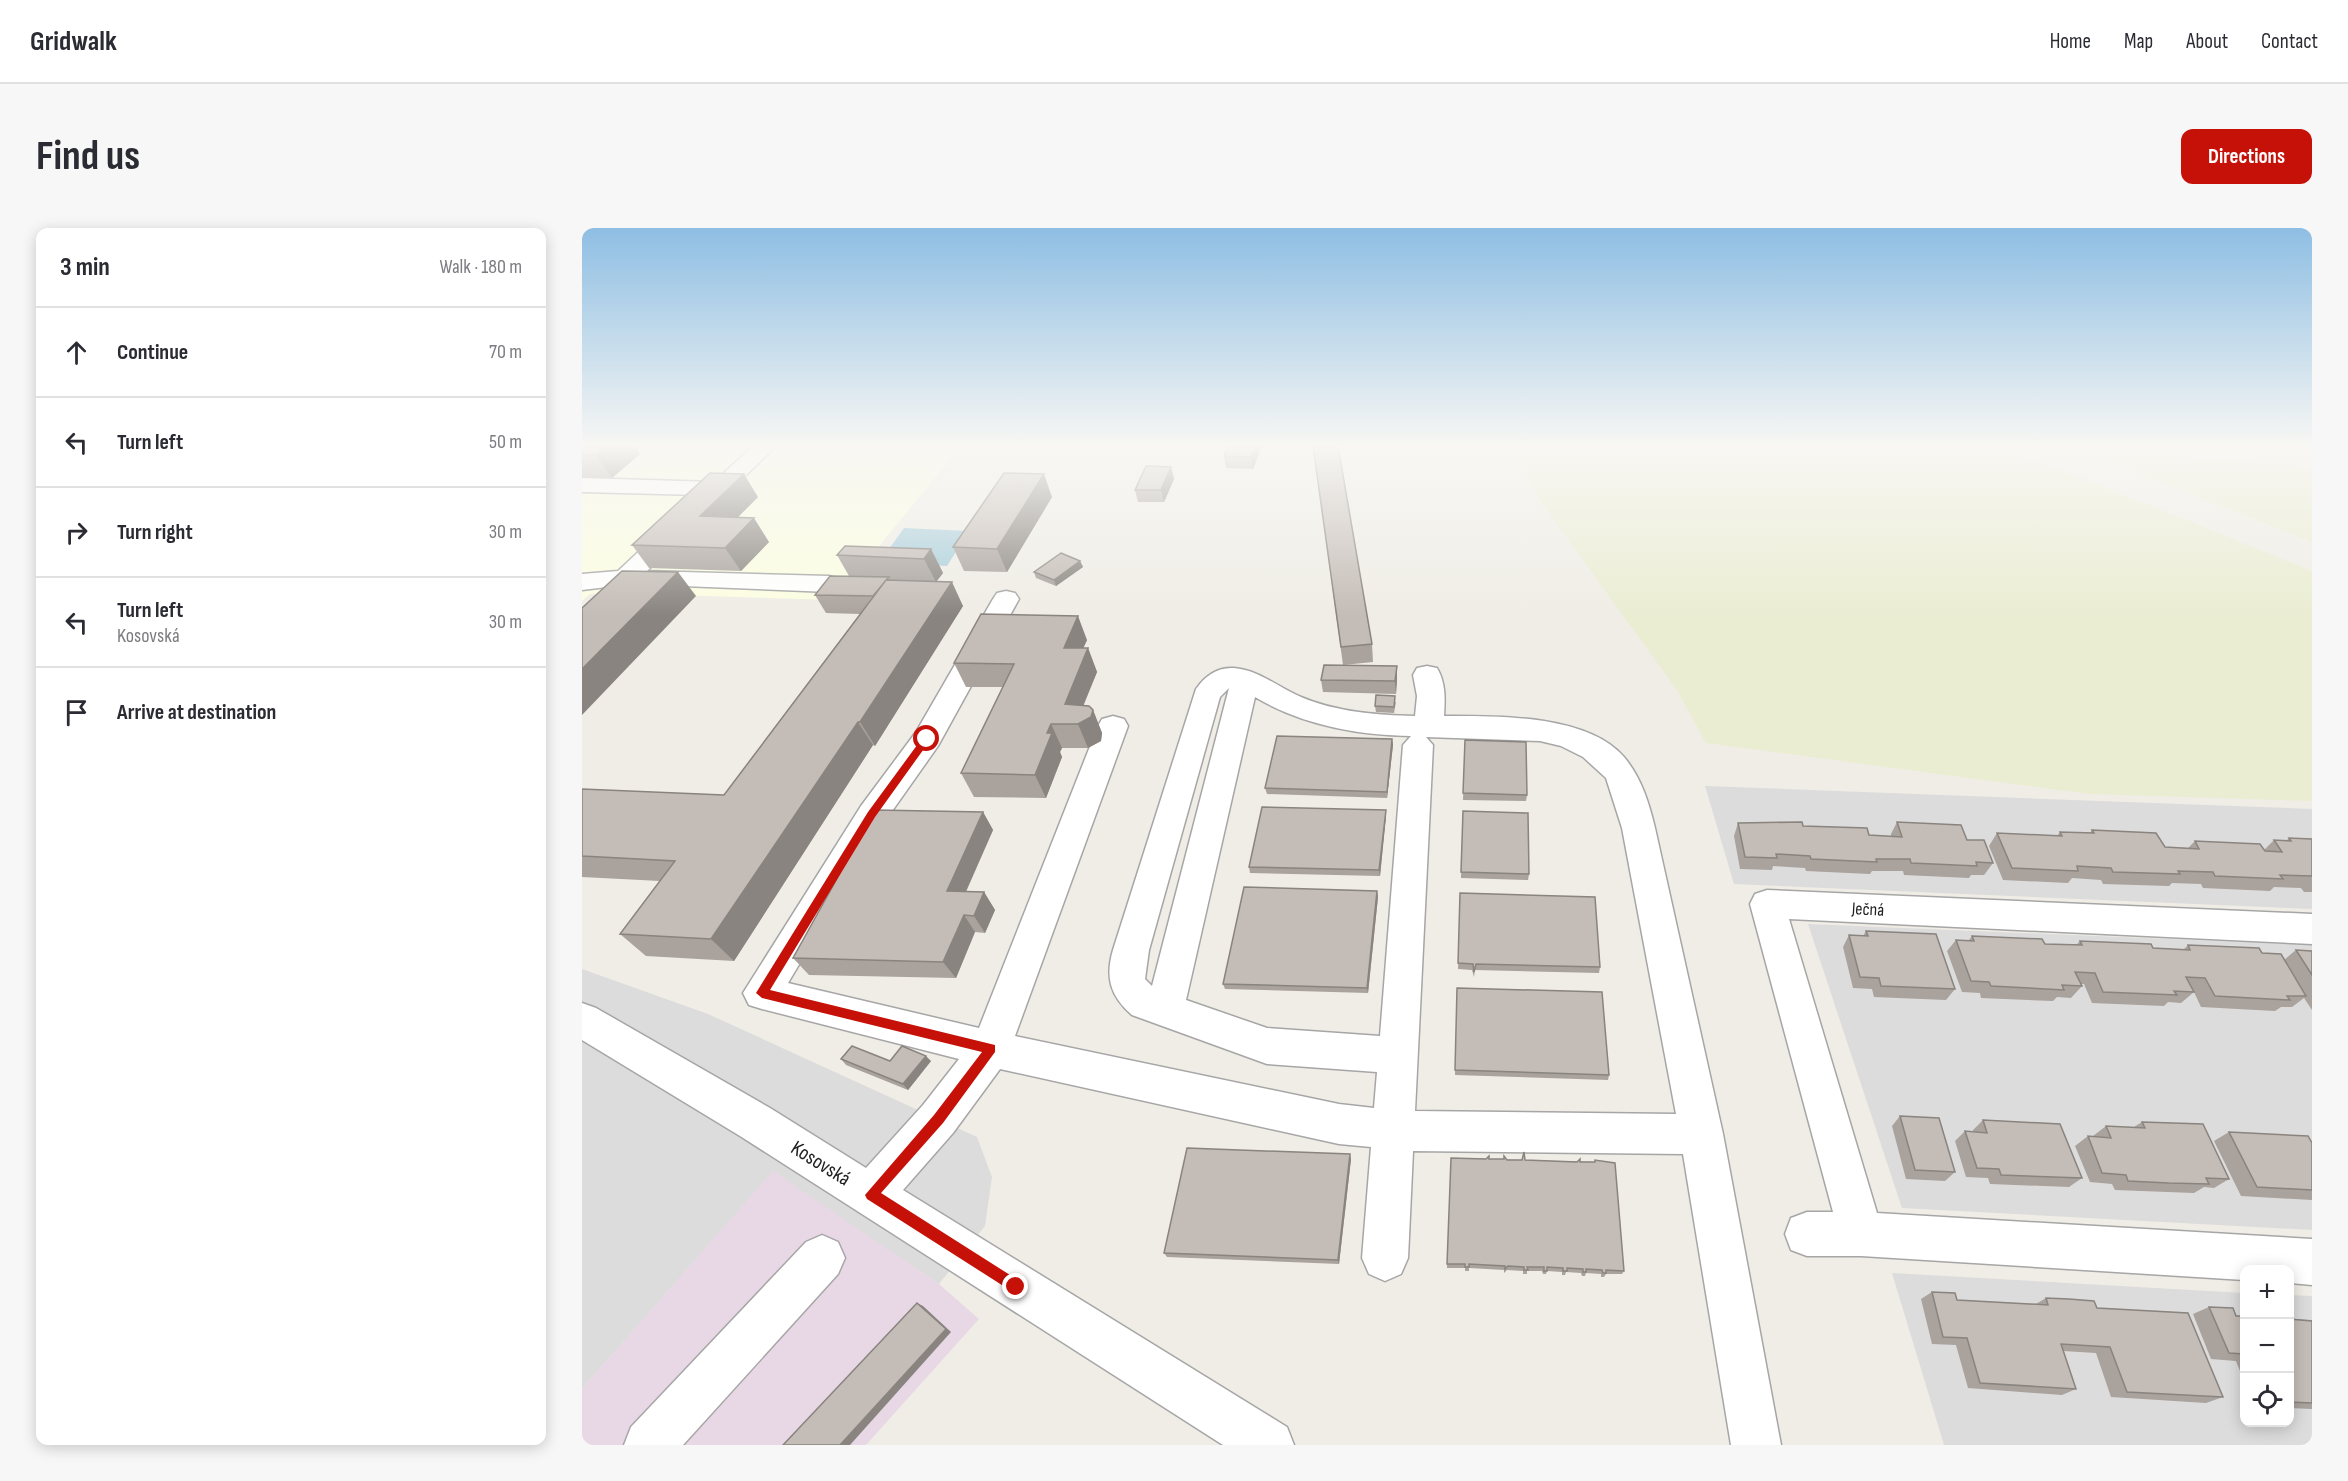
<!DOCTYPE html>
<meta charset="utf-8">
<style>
body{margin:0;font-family:"Sofia Sans Condensed",sans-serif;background:#f7f7f7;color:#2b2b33}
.controls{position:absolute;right:18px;bottom:18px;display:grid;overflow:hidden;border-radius:12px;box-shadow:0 3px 15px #0003}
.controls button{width:54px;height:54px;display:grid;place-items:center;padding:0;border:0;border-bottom:2px solid #e1e1e2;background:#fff;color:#2b2b33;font:30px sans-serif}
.stop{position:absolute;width:18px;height:18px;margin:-14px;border:4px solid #c61108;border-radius:50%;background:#fff}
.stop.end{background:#c61108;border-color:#fff;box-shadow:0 2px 6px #0008}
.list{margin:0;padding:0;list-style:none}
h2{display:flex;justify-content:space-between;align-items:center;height:78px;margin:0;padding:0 24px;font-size:26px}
h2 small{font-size:20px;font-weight:400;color:#7c7c81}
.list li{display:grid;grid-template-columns:39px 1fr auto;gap:18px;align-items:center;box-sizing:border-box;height:90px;padding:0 24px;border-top:2px solid #e1e1e2}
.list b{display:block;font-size:22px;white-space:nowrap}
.list p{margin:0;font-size:20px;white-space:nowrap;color:#7c7c81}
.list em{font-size:20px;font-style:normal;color:#7c7c81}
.icon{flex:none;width:33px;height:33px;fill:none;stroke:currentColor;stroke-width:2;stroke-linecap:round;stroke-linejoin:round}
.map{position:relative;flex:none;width:1730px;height:1217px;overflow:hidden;border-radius:12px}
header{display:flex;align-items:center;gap:36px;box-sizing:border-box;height:84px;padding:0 30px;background:#fff;border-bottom:2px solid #e1e1e2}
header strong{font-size:28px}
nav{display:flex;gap:33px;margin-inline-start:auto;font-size:21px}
.intro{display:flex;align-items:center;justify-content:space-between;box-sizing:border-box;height:144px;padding:0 36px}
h1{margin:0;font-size:42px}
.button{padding:15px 27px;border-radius:12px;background:#c61108;color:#fff;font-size:21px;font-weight:700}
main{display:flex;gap:36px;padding:0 36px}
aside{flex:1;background:#fff;border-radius:12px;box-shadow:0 3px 15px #0003}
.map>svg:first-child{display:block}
</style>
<header>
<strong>Gridwalk</strong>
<nav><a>Home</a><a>Map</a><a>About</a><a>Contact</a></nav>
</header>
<div class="intro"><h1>Find us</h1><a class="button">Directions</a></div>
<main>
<aside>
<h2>3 min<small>Walk · 180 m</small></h2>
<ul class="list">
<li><svg class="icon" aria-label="ahead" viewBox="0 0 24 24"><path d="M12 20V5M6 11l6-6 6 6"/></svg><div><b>Continue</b></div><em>70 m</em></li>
<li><svg class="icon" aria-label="left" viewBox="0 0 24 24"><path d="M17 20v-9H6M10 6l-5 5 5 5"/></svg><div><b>Turn left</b></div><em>50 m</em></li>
<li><svg class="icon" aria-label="right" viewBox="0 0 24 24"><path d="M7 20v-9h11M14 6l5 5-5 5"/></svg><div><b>Turn right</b></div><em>30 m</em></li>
<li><svg class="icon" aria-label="left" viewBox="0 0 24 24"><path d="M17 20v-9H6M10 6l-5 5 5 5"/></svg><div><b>Turn left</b><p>Kosovská</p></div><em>30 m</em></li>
<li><svg class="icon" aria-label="arrive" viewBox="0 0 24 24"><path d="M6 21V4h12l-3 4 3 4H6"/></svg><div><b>Arrive at destination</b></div></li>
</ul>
</aside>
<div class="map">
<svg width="1730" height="1217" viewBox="0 0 1730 1217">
<rect width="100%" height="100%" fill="#f0ede6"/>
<g fill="#dddcdc">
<path d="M 1123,558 L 1730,581 L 1730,681 L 1152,656 Z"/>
<path d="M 1226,696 L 1730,717 L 1730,1002 L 1320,980 Z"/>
<path d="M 0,741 L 126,786 L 395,909 L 410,949 L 403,998 L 357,1056 L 191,944 L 0,1161 Z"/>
<path d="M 1310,1045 L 1662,1065 L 1662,1194 L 1708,1194 L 1708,1067 L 1730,1068 L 1730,1217 L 1362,1217 Z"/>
</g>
<path fill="#e8d8e5" d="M 191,943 L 357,1056 L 397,1091 L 284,1217 L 0,1217 L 0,1161 Z"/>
<path fill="#fcfee1" d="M 0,218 L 379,218 L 253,372 L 58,366 L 8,366 L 0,373 Z"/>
<g fill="#eaedd2">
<path d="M 927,218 L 1411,218 L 1483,243 L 1730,343 L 1730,573 L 1507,566 L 1124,515 L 1095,462 L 956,270 Z"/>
<path d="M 1590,218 L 1730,218 L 1730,223 Z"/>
<path d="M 1530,225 L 1730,238 L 1730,314 L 1552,244 L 1530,232 L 1527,228 Z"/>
</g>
<path fill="#a8cedb" d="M 322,300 L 387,303 L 365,338 L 297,335 Z"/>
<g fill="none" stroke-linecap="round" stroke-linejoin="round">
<g stroke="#a6a6a6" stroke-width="3">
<g id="minor">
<path d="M 171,218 L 194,218 L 65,343 L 247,348 L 256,351 L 260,356 L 256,361 L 247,364 L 50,356 L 0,362 L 0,346 L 36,343 L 117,267 L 0,264 L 0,250 L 132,254 Z"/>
<path d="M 424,363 L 433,365 L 437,371 L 356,518 L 301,596 L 206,755 L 397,800 L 516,498 L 520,491 L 531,488 L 542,491 L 546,498 L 433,808 L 757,876 L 792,880 L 795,844 L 685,836 L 550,787 C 528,768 523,749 531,722 L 614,461 C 623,448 635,439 652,440 C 677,442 697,460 719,469 C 754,484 795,487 833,488 L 835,468 L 831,447 L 835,440 L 845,438 L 855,440 C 864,455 863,472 862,488 C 914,488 1005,486 1042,529 C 1059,549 1067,575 1073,600 L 1141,906 L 1199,1217 L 1149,1217 L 1101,926 L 831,923 L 826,1030 L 819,1046 L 803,1053 L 787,1046 L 780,1030 L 789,919 L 757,916 L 418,841 L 371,905 L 321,962 L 705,1199 L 712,1217 L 641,1217 L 158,908 L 0,812 L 0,775 L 14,780 L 188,880 L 284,940 L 341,877 L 377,831 L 180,781 L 167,777 L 161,765 L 279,578 L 334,504 L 411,371 L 415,365 ZM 647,460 L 570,758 L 563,751 L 567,722 L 638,469 ZM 673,469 C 720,497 775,507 829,508 L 821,517 L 798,808 L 685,800 L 604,772 ZM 844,509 L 958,513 L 979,518 L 1001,529 L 1024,550 L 1040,600 L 1094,886 L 833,883 L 851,517 Z"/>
<path d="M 1185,662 L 1730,686 L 1730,716 L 1207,691 L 1295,985 L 1730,1011 L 1730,1057 L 1708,1055 L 1708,1042 L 1662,1042 L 1662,1052 L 1279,1028 L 1225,1028 L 1209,1022 L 1203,1006 L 1209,990 L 1225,984 L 1251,984 L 1168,676 L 1173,666 Z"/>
<path d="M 240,1007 L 256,1014 L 263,1030 L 256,1046 L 101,1217 L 42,1217 L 49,1199 L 224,1014 Z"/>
</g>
</g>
<use href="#minor" fill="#fff" fill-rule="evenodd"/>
</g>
<g fill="#a9a29d">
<path d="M 0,218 L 58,226 L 30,250 L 0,249 Z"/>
<path d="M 646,218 L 680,218 L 671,241 L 644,240 L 642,228 Z"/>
<path d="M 731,218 L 790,416 L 791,434 L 761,437 Z"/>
<path d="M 589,239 L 592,251 L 582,274 L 556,274 L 553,262 Z"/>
<path d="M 176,269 L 155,290 L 187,314 L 159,343 L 67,340 L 50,317 Z"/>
<path d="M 470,269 L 425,344 L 382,343 L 371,319 Z"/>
<path d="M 349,321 L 361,345 L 354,354 L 381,378 L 293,518 L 291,517 L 152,733 L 64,728 L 38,706 L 78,653 L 0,649 L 0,561 L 142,567 L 278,386 L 244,385 L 233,367 L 267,348 L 255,327 Z"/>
<path d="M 498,333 L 501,339 L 474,358 L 454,350 L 452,344 Z"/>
<path d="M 505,412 L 501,420 L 506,420 L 515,444 L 501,477 L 511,482 L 520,505 L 519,513 L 506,520 L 480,520 L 478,524 L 480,529 L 464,570 L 392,569 L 379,545 L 421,459 L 384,459 L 372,435 Z"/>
<path d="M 815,438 L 815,451 L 814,466 L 741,464 L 739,452 Z"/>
<path d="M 814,474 L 812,485 L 794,484 L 793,478 Z"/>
<path d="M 810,511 L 811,517 L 805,570 L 685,566 L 683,560 Z"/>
<path d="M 883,512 L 945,567 L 944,573 L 881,572 Z"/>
<path d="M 881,583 L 947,646 L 946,652 L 879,650 Z"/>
<path d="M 401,584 L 411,602 L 384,664 L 402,664 L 413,682 L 403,705 L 393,704 L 374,750 L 227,747 L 211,730 Z"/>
<path d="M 804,588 L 798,648 L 668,645 L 667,639 Z"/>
<path d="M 1315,594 L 1385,612 L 1411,635 L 1402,647 L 1389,647 L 1387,650 L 1322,647 L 1321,643 L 1290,643 L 1288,646 L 1224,643 L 1223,640 L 1206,639 L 1191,638 L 1190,642 L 1158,641 L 1152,608 L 1156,595 L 1221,598 L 1287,607 L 1309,608 L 1309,606 Z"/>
<path d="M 1510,602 L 1583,619 L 1606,620 L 1613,613 L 1682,622 L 1692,612 L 1704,613 L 1707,610 L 1730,611 L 1730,664 L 1722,664 L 1719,660 L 1692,659 L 1688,663 L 1621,660 L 1619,656 L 1590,655 L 1587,658 L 1521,656 L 1519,652 L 1490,650 L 1486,655 L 1421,652 L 1407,618 L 1415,605 L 1475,608 L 1478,604 L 1508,605 Z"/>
<path d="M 795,663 L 796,669 L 786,765 L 643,761 L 641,756 Z"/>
<path d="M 878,665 L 1018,739 L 1017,745 L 893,742 L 892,749 L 890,742 L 876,741 Z"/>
<path d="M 1284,703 L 1373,761 L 1364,772 L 1292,769 L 1290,761 L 1271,760 L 1261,719 L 1267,707 L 1281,708 Z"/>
<path d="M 1390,708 L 1463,716 L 1494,717 L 1498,713 L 1571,720 L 1601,722 L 1606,717 L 1680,725 L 1702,732 L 1714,722 L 1730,723 L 1730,782 L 1722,770 L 1710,779 L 1699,779 L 1693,783 L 1619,779 L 1612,764 L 1599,775 L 1586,774 L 1582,778 L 1510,775 L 1502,756 L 1499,756 L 1500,758 L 1489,770 L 1475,769 L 1471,773 L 1399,770 L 1398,765 L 1380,764 L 1365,723 L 1374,712 L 1387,712 Z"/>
<path d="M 875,760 L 1027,847 L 1026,852 L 873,847 Z"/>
<path d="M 259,831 L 308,833 L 349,833 L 326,862 L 264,837 Z"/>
<path d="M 1318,888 L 1373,944 L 1363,953 L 1324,951 L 1310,898 Z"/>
<path d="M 1401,892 L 1500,950 L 1487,959 L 1408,956 L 1406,950 L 1384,949 L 1373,913 L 1383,903 L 1391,904 L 1391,902 Z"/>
<path d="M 1560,894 L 1647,951 L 1632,960 L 1622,959 L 1612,965 L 1533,962 L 1530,956 L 1508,954 L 1493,918 L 1506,908 L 1512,909 L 1511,908 L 1524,898 L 1552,899 Z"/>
<path d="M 1647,904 L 1730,915 L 1730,972 L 1659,968 L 1632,913 Z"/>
<path d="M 869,930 L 1013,934 L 1013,932 L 1042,1043 L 1040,1046 L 1024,1046 L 1022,1049 L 1019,1049 L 1019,1046 L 1004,1045 L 1003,1048 L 1000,1048 L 999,1045 L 984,1044 L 983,1047 L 980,1047 L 980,1044 L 965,1043 L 964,1046 L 961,1046 L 960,1043 L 945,1043 L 945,1046 L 941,1046 L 941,1043 L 925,1042 L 922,1045 L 922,1042 L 887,1040 L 887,1043 L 883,1043 L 883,1040 L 865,1040 Z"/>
<path d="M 769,931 L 757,1036 L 585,1029 L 582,1025 Z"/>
<path d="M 1350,1064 L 1375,1072 L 1454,1076 L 1464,1070 L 1515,1080 L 1641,1169 L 1624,1175 L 1529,1169 L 1514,1125 L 1481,1123 L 1494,1161 L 1480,1167 L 1386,1160 L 1374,1117 L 1350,1116 L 1339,1071 Z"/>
<path d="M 1627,1079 L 1654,1088 L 1662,1088 L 1662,1153 L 1654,1133 L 1629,1131 L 1611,1086 Z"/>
<path d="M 1707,1091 L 1730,1092 L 1730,1181 L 1707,1180 Z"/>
</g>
<g fill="#89847f">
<path d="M 25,218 L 53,218 L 58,226 L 30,250 L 14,227 Z"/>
<path d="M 674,218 L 680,218 L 671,241 L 669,229 Z"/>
<path d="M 589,239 L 592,251 L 582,274 L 579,262 Z"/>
<path d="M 162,246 L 176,269 L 133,312 L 118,288 Z"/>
<path d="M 462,246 L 470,269 L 425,344 L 415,321 Z"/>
<path d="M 172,290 L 187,314 L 159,343 L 143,320 Z"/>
<path d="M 349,321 L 361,345 L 354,354 L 342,331 Z"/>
<path d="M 498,333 L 501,339 L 474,358 L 472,352 Z"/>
<path d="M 96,344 L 114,368 L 0,487 L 0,441 Z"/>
<path d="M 370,354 L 381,378 L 293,518 L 278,494 Z"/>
<path d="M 496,388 L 505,412 L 491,443 L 482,420 Z"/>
<path d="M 506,420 L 515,444 L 494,496 L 483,476 Z"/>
<path d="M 815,438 L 815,451 L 814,466 L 813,453 Z"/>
<path d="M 511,482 L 520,505 L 519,513 L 506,520 L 496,496 Z"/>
<path d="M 276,494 L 291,517 L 152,733 L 129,711 Z"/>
<path d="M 469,496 L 480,520 L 478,524 L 480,529 L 464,570 L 453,547 L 465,505 Z"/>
<path d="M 810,511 L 811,517 L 805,570 L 805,564 Z"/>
<path d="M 804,582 L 804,588 L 798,648 L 797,642 Z"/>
<path d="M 401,584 L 411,602 L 376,681 L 365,663 Z"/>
<path d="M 795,663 L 796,669 L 786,765 L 785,760 Z"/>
<path d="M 402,664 L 413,682 L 403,705 L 392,688 Z"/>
<path d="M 382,687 L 393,704 L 374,750 L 361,734 Z"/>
<path d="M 344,828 L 349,833 L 326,862 L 321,856 Z"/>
<path d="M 768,926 L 769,931 L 757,1036 L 756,1032 Z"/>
<path d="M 335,1075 L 341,1078 L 369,1104 L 268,1217 L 258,1217 Z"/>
</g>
<g fill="#c4bcb6" stroke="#89847f" stroke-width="1.5">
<path d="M 0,218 L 25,218 L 14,227 L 0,227 Z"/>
<path d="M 646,218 L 674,218 L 669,229 L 642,228 Z"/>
<path d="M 731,218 L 756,218 L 790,416 L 759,419 Z"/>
<path d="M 564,238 L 589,239 L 579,262 L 553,262 Z"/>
<path d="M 128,245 L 162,246 L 118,288 L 172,290 L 143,320 L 50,317 Z"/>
<path d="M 422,245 L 462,246 L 415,321 L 371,319 Z"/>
<path d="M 263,318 L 349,321 L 342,331 L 255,327 Z"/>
<path d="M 479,325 L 498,333 L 472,352 L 452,344 Z"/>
<path d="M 40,343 L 96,344 L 0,441 L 0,380 Z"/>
<path d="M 248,348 L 307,349 L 291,368 L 233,367 Z"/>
<path d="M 304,352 L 370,354 L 278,494 L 276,494 L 129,711 L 38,706 L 93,633 L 0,628 L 0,561 L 142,567 Z"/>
<path d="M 399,386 L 496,388 L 482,420 L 506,420 L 483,476 L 507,478 L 511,482 L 509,489 L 496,496 L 469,496 L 465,505 L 470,505 L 453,547 L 379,545 L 432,436 L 372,435 Z"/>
<path d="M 742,437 L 815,438 L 813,453 L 739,452 Z"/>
<path d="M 794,467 L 813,468 L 812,479 L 793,478 Z"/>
<path d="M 695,508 L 810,511 L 805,564 L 683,560 Z"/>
<path d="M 883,512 L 944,514 L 945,567 L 881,565 Z"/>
<path d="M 680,579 L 804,582 L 797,642 L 667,639 Z"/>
<path d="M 293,582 L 401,584 L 365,663 L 402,664 L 392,688 L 382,687 L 361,734 L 211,730 Z"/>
<path d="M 881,583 L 946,585 L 947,646 L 879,644 Z"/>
<path d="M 1220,594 L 1221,598 L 1285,600 L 1287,607 L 1320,609 L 1315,594 L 1379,597 L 1385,612 L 1402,612 L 1411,635 L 1394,634 L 1395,638 L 1329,635 L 1328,631 L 1294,631 L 1295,634 L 1229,631 L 1228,628 L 1194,626 L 1195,630 L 1163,629 L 1156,595 Z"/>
<path d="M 1510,602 L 1574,605 L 1583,619 L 1617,621 L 1613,613 L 1678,616 L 1683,623 L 1700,624 L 1692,612 L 1709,613 L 1707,610 L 1730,611 L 1730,648 L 1698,647 L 1701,651 L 1633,648 L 1631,644 L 1596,643 L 1598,646 L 1531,644 L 1529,640 L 1495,638 L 1496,643 L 1430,640 L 1415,605 L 1480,608 L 1478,604 L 1512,605 Z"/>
<path d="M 662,659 L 795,663 L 785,760 L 641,756 Z"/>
<path d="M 878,665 L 1013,669 L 1018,739 L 894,736 L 892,744 L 891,736 L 876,735 Z"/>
<path d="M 1284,703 L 1354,706 L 1373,761 L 1299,758 L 1297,750 L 1278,749 L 1267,707 L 1286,708 Z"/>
<path d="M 1390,708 L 1460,711 L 1463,716 L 1500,717 L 1498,713 L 1569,716 L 1571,720 L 1590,721 L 1608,722 L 1606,717 L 1677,720 L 1680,725 L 1699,726 L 1724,768 L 1705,768 L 1708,772 L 1633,768 L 1623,750 L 1604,749 L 1612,764 L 1592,763 L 1595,767 L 1521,764 L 1513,745 L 1493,744 L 1500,758 L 1480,757 L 1482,762 L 1409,758 L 1407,754 L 1389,753 L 1374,712 L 1392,713 Z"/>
<path d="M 1714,722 L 1730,723 L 1730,747 Z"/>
<path d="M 875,760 L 1020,764 L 1027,847 L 873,842 Z"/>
<path d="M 270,818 L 308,833 L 320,818 L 344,828 L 321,856 L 259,831 Z"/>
<path d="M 1318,888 L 1357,890 L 1373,944 L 1333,942 Z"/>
<path d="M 1401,892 L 1478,896 L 1500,950 L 1419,947 L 1417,941 L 1395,940 L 1383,903 L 1405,905 Z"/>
<path d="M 1560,894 L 1621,896 L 1647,951 L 1624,950 L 1627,956 L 1587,955 L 1546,953 L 1544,947 L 1520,945 L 1506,908 L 1529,910 L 1524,898 L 1563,900 Z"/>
<path d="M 1647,904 L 1726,908 L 1730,915 L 1730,962 L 1675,959 Z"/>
<path d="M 605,920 L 768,926 L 756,1032 L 582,1025 Z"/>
<path d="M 942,924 L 943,932 L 995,934 L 998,931 L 998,934 L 1013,934 L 1013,932 L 1033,935 L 1042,1043 L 1024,1042 L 1024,1045 L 1021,1045 L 1020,1042 L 1004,1041 L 1004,1044 L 1001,1044 L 1001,1041 L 985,1040 L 985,1043 L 981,1043 L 981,1040 L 965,1039 L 965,1043 L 962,1043 L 962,1039 L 945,1039 L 946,1042 L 942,1042 L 942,1039 L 926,1038 L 923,1041 L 923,1038 L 887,1036 L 887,1039 L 883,1039 L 883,1036 L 865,1036 L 869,930 L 904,931 L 907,928 L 907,931 L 922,931 L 922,928 L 925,932 L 940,932 Z"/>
<path d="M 1350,1064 L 1373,1065 L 1375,1072 L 1466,1077 L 1464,1070 L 1487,1071 L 1512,1073 L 1515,1080 L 1606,1085 L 1641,1169 L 1545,1164 L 1528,1119 L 1479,1116 L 1494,1161 L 1398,1155 L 1385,1110 L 1361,1109 Z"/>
<path d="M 335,1075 L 364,1101 L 258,1217 L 201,1217 Z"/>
<path d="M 1627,1079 L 1651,1080 L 1654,1088 L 1662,1088 L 1662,1126 L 1647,1125 Z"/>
<path d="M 1707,1091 L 1730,1093 L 1730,1175 L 1707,1174 Z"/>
</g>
<linearGradient id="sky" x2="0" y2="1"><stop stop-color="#8ebee3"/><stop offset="0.56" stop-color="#f8f7f4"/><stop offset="1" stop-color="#f8f7f4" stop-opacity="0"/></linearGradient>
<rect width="1730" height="388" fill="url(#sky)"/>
<path fill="#c61108" d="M 341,509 L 349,511 L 293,589 L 188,762 L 413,817 L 413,824 L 361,895 L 299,965 L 439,1054 L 441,1059 L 434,1066 L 285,971 L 283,967 L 352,887 L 400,824 L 180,770 L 174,765 L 286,584 Z"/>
<g text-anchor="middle" stroke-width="5" stroke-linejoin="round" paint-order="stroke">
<g font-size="18" fill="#1f1f1f" stroke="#fff">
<text transform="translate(1286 681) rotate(3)" y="6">Ječná</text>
</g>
<g font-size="21" fill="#1f1f1f" stroke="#fff">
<text transform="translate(239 935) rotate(32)" y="7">Kosovská</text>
</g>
</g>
</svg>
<div class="controls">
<button>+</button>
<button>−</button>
<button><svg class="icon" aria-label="locate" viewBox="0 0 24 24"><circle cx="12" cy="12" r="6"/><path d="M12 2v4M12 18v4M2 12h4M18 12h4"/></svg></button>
</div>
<div class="stop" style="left:345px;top:511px"></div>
<div class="stop end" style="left:434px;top:1059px"></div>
</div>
</main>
